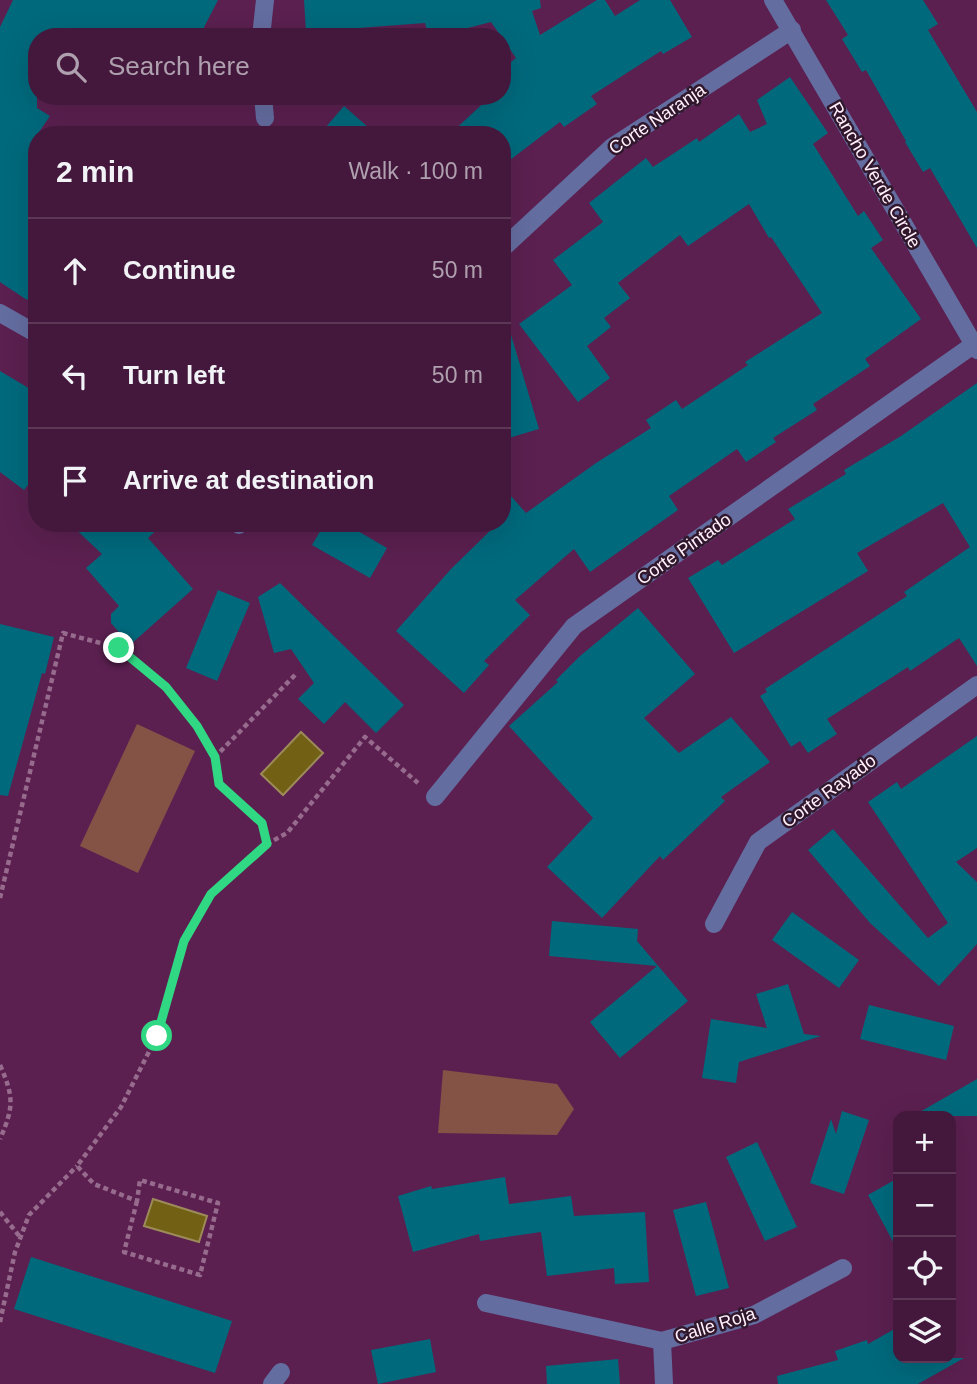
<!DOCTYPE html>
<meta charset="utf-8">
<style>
body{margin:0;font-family:Arial,sans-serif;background:#4b2143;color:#f1f3f6}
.controls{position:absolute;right:21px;bottom:21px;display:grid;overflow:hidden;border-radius:14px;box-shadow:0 7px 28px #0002}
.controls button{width:63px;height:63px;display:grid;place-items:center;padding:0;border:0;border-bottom:2px solid #5c3756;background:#44183c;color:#f1f3f6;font:35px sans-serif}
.stop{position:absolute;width:21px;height:21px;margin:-16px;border:5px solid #30d883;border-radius:50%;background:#fff}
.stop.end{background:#30d883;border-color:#fff;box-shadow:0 2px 7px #0008}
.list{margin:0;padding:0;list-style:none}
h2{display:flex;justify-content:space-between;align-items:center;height:91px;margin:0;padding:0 28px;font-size:30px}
h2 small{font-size:23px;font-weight:400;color:#afa0af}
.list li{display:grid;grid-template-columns:46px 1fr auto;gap:21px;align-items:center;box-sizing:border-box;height:105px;padding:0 28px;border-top:2px solid #5c3756}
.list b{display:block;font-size:26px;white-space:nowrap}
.list em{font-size:23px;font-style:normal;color:#afa0af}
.icon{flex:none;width:38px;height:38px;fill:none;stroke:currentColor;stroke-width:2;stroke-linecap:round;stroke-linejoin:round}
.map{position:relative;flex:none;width:977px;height:1384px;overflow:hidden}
.search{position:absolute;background:#44183c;box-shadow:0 7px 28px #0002;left:28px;top:28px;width:483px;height:77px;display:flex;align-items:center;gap:18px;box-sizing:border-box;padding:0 24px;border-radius:28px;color:#afa0af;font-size:26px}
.panel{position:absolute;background:#44183c;box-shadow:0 7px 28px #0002;left:28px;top:126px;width:483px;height:406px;border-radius:28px}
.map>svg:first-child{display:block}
</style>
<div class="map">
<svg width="977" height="1384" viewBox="0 0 977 1384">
<rect width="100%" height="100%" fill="#5b2050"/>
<g fill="#845346">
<path d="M 137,724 L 195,751 L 138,873 L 80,846 Z"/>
<path d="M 443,1070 L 557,1084 L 574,1109 L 557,1135 L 438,1133 Z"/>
</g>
<g fill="#726014" stroke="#9c8b59" stroke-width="2">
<path d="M 301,732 L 323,753 L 283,795 L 261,774 Z"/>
<path d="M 153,1199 L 207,1216 L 199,1242 L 144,1226 Z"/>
</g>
<g fill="#00697c">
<path d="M 13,0 L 218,0 L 199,37 L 37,37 L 37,108 L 50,116 L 37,135 L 37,285 L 27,300 L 0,282 L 0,27 Z"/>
<path d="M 304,0 L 540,0 L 541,8 L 532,11 L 540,35 L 597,0 L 605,0 L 615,16 L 640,0 L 670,0 L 692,37 L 663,54 L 661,51 L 591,96 L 597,104 L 564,127 L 560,122 L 502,166 L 502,135 L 449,135 L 491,96 L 502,96 L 502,69 L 516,58 L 491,22 L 433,37 L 429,37 L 425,23 L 306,32 Z"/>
<path d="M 826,0 L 923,0 L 938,24 L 928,30 L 977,112 L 977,248 L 930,168 L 923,172 L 905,142 L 906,141 L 866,70 L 862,72 L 842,39 L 848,35 Z"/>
<path d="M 790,77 L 828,133 L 813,144 L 858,216 L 864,211 L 883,240 L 871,248 L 921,319 L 865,359 L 870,366 L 813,404 L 817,410 L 773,438 L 776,442 L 746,462 L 737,449 L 669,496 L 678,510 L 590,572 L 574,549 L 515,600 L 530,615 L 484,661 L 489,665 L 464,693 L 396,631 L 451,569 L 498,523 L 502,523 L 502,486 L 526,513 L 596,463 L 651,428 L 646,420 L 676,400 L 682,409 L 748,365 L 745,362 L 822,313 L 771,237 L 769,238 L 749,204 L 688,246 L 680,235 L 618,283 L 630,298 L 604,318 L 611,327 L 587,346 L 610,378 L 578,402 L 519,324 L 572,285 L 553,260 L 603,222 L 589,203 L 646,158 L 653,167 L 697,138 L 699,142 L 739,114 L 750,132 L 767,124 L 757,100 Z"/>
<path d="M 344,106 L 377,135 L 319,135 Z"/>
<path d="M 509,328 L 539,429 L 502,440 L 502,329 Z"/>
<path d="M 0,371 L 37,393 L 37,474 L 24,490 L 0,472 Z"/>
<path d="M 977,383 L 977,666 L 959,638 L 910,671 L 908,667 L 827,719 L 837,734 L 808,753 L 800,741 L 791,747 L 760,696 L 767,692 L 765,689 L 907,596 L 904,592 L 970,547 L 943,503 L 857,553 L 868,571 L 734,653 L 688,578 L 718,560 L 722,565 L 795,519 L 788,509 L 846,474 L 844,470 L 901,436 Z"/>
<path d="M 69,523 L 164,523 L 148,538 L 193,589 L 130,645 L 111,623 L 111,614 L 119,606 L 86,568 L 102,554 Z"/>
<path d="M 325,523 L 344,523 L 387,548 L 370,578 L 312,545 Z"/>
<path d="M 280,583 L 404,705 L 376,733 L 345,702 L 324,724 L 298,699 L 314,683 L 291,649 L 274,653 L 258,597 Z"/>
<path d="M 218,590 L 250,603 L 217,681 L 186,668 Z"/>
<path d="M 638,608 L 695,674 L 644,718 L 679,753 L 731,717 L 770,762 L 721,797 L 725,801 L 663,860 L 660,856 L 602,918 L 547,867 L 593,818 L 509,726 L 558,682 L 556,680 L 580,656 Z"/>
<path d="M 0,624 L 54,637 L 45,674 L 42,673 L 8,796 L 0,795 Z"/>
<path d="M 977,736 L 977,848 L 956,862 L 977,882 L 977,944 L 939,986 L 870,923 L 808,850 L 833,829 L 928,938 L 948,923 L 868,802 L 897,782 L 901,789 Z"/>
<path d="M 792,912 L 859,960 L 839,988 L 772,940 Z"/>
<path d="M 552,921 L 638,929 L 637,941 L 688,1001 L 620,1058 L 590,1022 L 657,966 L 549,956 Z"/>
<path d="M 788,984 L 804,1034 L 821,1036 L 739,1062 L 736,1083 L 702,1078 L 711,1019 L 767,1028 L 756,994 Z"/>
<path d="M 869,1005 L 954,1026 L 946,1060 L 860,1039 Z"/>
<path d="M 977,1079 L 977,1116 L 913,1116 Z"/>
<path d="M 842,1111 L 869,1120 L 844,1194 L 810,1183 L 831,1119 L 836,1134 Z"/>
<path d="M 757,1142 L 797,1227 L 765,1241 L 726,1157 Z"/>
<path d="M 505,1177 L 509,1204 L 571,1196 L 574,1216 L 645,1212 L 649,1282 L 615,1284 L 614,1268 L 547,1276 L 541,1232 L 480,1241 L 479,1234 L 413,1252 L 398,1196 L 431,1186 L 432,1189 Z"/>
<path d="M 898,1178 L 898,1251 L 868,1195 Z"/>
<path d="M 706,1202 L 729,1288 L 696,1296 L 673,1210 Z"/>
<path d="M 31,1257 L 232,1321 L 215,1373 L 14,1309 Z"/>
<path d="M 898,1327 L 898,1358 L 964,1358 L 918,1384 L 778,1384 L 777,1376 L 838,1360 L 835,1351 L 867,1340 L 868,1344 Z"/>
<path d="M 430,1339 L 436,1372 L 378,1384 L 371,1350 Z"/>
<path d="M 618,1359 L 620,1384 L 547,1384 L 546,1366 Z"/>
</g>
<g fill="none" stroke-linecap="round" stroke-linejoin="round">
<g stroke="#966b8d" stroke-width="4.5" stroke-dasharray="5 3.5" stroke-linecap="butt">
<path d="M 295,675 L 215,757 L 219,784 L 262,823 L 267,844 L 287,833 L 365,737 L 418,783"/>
<path d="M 0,898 L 63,633 L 119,648 L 166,687 L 197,726 L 215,757"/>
<path d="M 0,1065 C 14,1097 14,1107 0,1139"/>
<path d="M 137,1201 L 124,1252 L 200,1275 L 218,1203 L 140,1180 L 137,1201 L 94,1184 L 77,1166 L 121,1107 L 157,1036 L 184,941 L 211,894 L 267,844"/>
<path d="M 0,1212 L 20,1237"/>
<path d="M 0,1322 L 15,1252 L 29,1215 L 77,1166"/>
</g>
<g stroke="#646da0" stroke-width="18">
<path d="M 773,0 L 977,350"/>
<path d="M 261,37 L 265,0"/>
<path d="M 263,96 L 265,118"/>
<path d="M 502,249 L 612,147 L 792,30"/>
<path d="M 0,313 L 37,334"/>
<path d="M 237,523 L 239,525"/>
<path d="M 435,797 L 574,626 L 973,345"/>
<path d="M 714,924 L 758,842 L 977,685"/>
<path d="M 486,1303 L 662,1341"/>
<path d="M 272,1384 L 281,1372"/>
<path d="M 664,1384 L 662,1341 L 754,1315 L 843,1268"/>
</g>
</g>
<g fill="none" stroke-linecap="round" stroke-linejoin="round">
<path stroke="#30d883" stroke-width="9" d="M 119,648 L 166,687 L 197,726 L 215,757 L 219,784 L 262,823 L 267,844 L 211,894 L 184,941 L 157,1036"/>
</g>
<g text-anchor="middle" stroke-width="5" stroke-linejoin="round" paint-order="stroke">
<g font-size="18" fill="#fff0fb" stroke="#31172c">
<text transform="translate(657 119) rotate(-34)" y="6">Corte Naranja</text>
<text transform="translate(875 175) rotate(60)" y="6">Rancho Verde Circle</text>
<text transform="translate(684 549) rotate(-35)" y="6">Corte Pintado</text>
<text transform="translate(829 791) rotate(-36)" y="6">Corte Rayado</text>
<text transform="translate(715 1325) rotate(-17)" y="6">Calle Roja</text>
</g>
</g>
</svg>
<div class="controls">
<button>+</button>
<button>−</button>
<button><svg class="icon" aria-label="locate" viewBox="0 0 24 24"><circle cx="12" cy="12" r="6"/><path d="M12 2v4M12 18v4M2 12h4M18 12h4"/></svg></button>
<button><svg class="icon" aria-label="layers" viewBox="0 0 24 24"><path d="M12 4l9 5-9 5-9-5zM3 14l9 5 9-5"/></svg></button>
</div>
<div class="stop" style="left:157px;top:1036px"></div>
<div class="stop end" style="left:119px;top:648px"></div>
<div class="search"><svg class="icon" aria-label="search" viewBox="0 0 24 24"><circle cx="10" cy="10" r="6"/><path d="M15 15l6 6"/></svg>Search here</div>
<section class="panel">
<h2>2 min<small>Walk · 100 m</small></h2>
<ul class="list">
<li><svg class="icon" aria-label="ahead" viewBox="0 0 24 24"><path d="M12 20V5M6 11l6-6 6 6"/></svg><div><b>Continue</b></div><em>50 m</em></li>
<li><svg class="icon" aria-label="left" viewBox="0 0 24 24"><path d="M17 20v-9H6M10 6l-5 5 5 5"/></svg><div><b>Turn left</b></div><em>50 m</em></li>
<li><svg class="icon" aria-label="arrive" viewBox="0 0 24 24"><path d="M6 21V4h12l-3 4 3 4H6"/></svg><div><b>Arrive at destination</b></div></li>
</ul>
</section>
</div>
